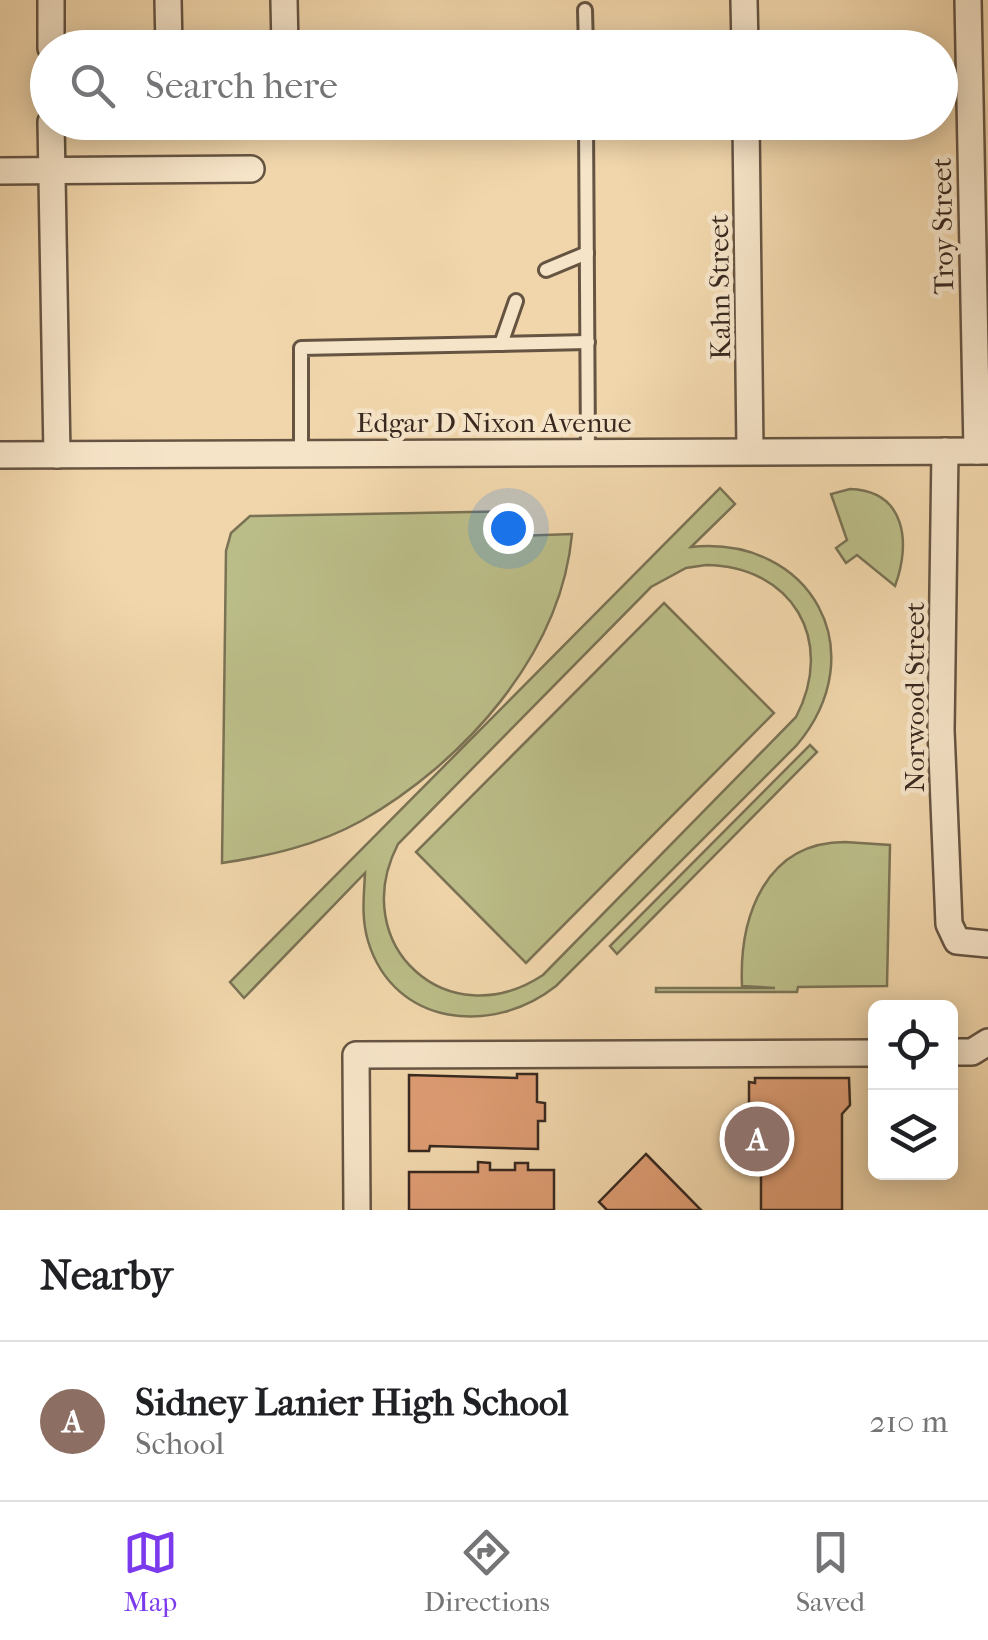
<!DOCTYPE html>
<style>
body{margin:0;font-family:"IM FELL French Canon",serif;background:#f6f6f6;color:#202124}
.controls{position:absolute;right:30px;bottom:30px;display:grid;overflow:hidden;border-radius:15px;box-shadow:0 5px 25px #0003}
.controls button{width:90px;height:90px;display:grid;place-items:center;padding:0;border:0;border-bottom:2px solid #e0e0e0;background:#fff;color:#202124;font:50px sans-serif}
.you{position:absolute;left:508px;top:528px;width:35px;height:35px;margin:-25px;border:8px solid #fff;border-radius:50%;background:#1a73e8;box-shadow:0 0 0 15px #1a73e833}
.badge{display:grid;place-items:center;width:65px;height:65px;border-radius:50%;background:#7c3aed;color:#fff;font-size:32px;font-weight:700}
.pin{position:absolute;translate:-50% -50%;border:5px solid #fff;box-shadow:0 2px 10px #0006}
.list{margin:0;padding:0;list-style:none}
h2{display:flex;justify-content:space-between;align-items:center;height:130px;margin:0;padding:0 40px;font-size:42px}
h2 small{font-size:32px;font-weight:400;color:#757577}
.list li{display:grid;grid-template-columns:65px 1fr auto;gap:30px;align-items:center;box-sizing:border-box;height:160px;padding:0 40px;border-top:2px solid #e0e0e0}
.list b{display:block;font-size:38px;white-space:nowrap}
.list p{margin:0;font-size:32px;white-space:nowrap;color:#757577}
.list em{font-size:32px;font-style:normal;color:#757577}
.icon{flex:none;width:55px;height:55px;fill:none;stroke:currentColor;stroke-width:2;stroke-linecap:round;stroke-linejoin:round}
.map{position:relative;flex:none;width:988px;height:1210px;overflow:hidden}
.search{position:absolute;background:#fff;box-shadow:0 5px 25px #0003;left:30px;right:30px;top:30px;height:110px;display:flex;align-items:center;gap:25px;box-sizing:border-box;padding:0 35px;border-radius:55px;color:#757577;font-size:38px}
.sheet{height:290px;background:#fff}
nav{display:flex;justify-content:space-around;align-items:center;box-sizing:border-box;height:140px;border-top:2px solid #e0e0e0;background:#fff;font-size:28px;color:#757577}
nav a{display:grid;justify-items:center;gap:5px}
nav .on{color:#7c3aed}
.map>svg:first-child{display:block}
</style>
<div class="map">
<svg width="988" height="1210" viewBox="0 0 988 1210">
<rect width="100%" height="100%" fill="#f1d6ab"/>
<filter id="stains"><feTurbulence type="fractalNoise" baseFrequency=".002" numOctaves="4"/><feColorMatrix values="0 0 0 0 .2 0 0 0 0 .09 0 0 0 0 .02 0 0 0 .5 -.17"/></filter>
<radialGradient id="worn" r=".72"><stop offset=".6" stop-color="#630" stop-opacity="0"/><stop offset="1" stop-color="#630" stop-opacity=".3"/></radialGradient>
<g fill="#bbbd88" stroke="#7a7254" stroke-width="2.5" fill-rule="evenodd">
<path d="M 720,488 L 735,504 L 691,547 C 811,535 876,652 796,746 L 556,986 C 493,1036 394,1027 368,941 C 361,917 364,896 365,873 L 244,998 L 230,982 ZM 706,565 C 792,566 836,640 796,717 L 543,975 C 448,1038 346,945 398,844 L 651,587 L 686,568 Z"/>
<path d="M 850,489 C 906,491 911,543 895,586 L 857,555 L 846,563 L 836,548 L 847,540 L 831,494 Z"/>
<path d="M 518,511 L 517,536 L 572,534 C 561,655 463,763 361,821 C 318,845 269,856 222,863 L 226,551 L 231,533 L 250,516 Z"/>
<path d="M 664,603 L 774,713 L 526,963 L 416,852 Z"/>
<path d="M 810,745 L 817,752 L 617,954 L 610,946 Z"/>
<path d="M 845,842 L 890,845 L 887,986 L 798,987 L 797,992 L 656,992 L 656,988 L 775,988 L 742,986 C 739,917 765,842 845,842 Z"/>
</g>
<g fill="#dd9b72" stroke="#38281f" stroke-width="2.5">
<path d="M 517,1074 L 537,1074 L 537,1102 L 545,1103 L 545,1121 L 538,1121 L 538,1149 L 430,1146 L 429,1151 L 409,1151 L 409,1075 L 517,1078 Z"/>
<path d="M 755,1078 L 849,1078 L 850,1105 L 842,1114 L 842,1210 L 761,1210 L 761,1114 L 758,1106 L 749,1103 L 749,1082 L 755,1083 Z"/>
<path d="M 646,1154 L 701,1210 L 607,1210 L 599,1202 Z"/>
<path d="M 478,1162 L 490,1163 L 490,1170 L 515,1170 L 515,1163 L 528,1163 L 528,1170 L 554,1170 L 554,1210 L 409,1210 L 409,1172 L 478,1172 Z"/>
</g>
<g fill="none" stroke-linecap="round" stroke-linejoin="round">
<g stroke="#665442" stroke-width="18">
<g id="service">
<path d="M 585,10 L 586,48"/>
<path d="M 586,122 L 588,451"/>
<path d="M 546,270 L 587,253"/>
<path d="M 501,344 L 516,301"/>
<path d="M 301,453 L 301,348 L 588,342"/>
</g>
</g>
<g stroke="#665442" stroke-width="30">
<g id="minor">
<path d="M 168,0 L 169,48"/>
<path d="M 284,0 L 285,48"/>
<path d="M 744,0 L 745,48"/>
<path d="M 968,0 L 977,451"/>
<path d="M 51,48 L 51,0"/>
<path d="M 51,122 L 57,455"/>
<path d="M 746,122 L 750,450"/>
<path d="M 0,171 L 251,169"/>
<path d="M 945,451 L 941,730 L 949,924 L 957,941 L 988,944"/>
<path d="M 0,455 L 988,451"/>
<path d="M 950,1052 L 972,1052 L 988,1042"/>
<path d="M 357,1210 L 356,1055 L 876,1053"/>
</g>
</g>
<use href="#service" stroke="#f6e4c8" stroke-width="12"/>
<use href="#minor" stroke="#f6e4c8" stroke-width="25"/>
</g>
<g text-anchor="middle" stroke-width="9" stroke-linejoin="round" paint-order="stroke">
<g font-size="28" fill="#38281f" stroke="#f6e4c8">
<text transform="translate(942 226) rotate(-91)" y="10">Troy Street</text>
<text transform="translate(719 287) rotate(-91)" y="10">Kahn Street</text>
<text x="494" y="432">Edgar D Nixon Avenue</text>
<text transform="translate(914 697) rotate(-90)" y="10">Norwood Street</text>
</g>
</g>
<rect width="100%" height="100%" filter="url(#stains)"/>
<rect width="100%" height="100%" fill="url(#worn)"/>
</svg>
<div class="controls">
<button><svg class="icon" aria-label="locate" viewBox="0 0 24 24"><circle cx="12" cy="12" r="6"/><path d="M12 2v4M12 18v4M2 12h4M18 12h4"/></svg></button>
<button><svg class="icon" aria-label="layers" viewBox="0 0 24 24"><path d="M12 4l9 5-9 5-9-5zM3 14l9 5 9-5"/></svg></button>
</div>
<div class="you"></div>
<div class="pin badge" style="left:757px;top:1139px;background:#8d6e63">A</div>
<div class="search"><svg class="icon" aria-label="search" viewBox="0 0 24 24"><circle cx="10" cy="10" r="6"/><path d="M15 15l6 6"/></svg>Search here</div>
</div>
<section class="sheet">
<h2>Nearby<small></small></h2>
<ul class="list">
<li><span class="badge" style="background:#8d6e63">A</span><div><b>Sidney Lanier High School</b><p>School</p></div><em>210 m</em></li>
</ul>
</section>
<nav>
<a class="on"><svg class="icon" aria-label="map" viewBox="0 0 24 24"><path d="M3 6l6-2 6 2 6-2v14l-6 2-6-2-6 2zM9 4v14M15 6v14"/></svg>Map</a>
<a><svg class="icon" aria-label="directions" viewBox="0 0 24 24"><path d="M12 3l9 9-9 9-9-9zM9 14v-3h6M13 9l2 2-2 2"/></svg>Directions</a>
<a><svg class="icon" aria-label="saved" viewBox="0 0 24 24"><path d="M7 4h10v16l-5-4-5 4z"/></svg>Saved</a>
</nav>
